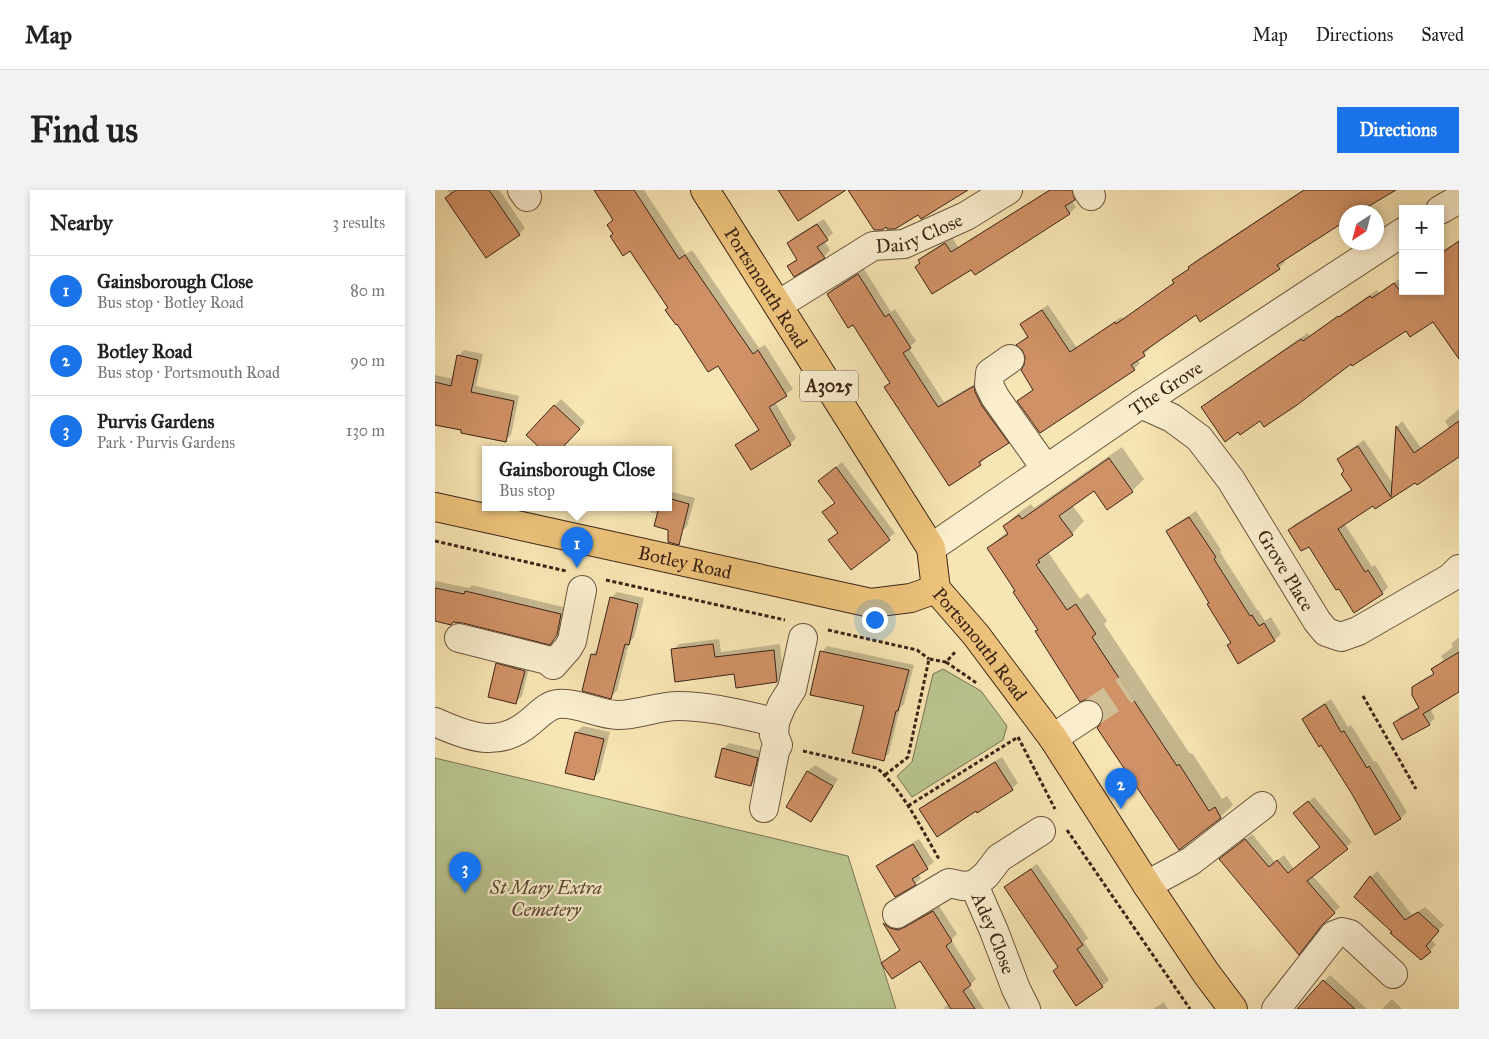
<!DOCTYPE html>
<meta charset="utf-8">
<style>
body{margin:0;font-family:"IM FELL Great Primer",serif;background:#f2f2f2;color:#222}
.controls{position:absolute;right:15px;top:15px;display:grid;overflow:hidden;border-radius:0px;box-shadow:0 2px 8px #0003}
.controls button{width:45px;height:45px;display:grid;place-items:center;padding:0;border:0;border-bottom:1px solid #e0e0e0;background:#fff;color:#222;font:25px sans-serif}
.compass{position:absolute;left:904px;top:15px;width:45px;height:45px;border-radius:50%;background:#fff;box-shadow:0 2px 8px #0003;rotate:216deg}
.you{position:absolute;left:439px;top:429px;width:18px;height:18px;margin:-12px;border:4px solid #fff;border-radius:50%;background:#1a73e8;box-shadow:0 0 0 8px #1a73e833}
.badge{display:grid;place-items:center;width:32px;height:32px;border-radius:50%;background:#1a73e8;color:#fff;font-size:16px;font-weight:700}
.pin{position:absolute;translate:-50% -41px;filter:drop-shadow(0 1px 2px #0008)}
.pin::after{content:'';position:absolute;top:26px;width:18px;height:15px;background:inherit;clip-path:polygon(0 0,100% 0,50% 100%)}
.popup{position:absolute;left:47px;top:256px;width:190px;height:65px;box-sizing:border-box;display:grid;place-content:center;border-radius:0px;background:#fff;filter:drop-shadow(0 1px 4px #0005);font-size:16px;white-space:nowrap;color:#767676}
.popup b{font-size:19px;color:#222}
.popup::after{content:'';position:absolute;left:50%;top:100%;margin-left:-10px;border:10px solid transparent;border-top-color:#fff}
.list{margin:0;padding:0;list-style:none}
h2{display:flex;justify-content:space-between;align-items:center;height:65px;margin:0;padding:0 20px;font-size:21px}
h2 small{font-size:16px;font-weight:400;color:#767676}
.list li{display:grid;grid-template-columns:32px 1fr auto;gap:15px;align-items:center;box-sizing:border-box;height:70px;padding:0 20px;border-top:1px solid #e0e0e0}
.list b{display:block;font-size:19px;white-space:nowrap}
.list p{margin:0;font-size:16px;white-space:nowrap;color:#767676}
.list em{font-size:16px;font-style:normal;color:#767676}
.map{position:relative;flex:none;width:1024px;height:819px;overflow:hidden;border-radius:0px}
header{display:flex;align-items:center;gap:30px;box-sizing:border-box;height:70px;padding:0 25px;background:#fff;border-bottom:1px solid #e0e0e0}
header strong{font-size:24px}
nav{display:flex;gap:28px;margin-inline-start:auto;font-size:18px}
.intro{display:flex;align-items:center;justify-content:space-between;box-sizing:border-box;height:120px;padding:0 30px}
h1{margin:0;font-size:35px}
.button{padding:12px 22px;border-radius:0px;background:#1a73e8;color:#fff;font-size:18px;font-weight:700}
main{display:flex;gap:30px;padding:0 30px}
aside{flex:1;background:#fff;border-radius:0px;box-shadow:0 2px 8px #0003}
.map>svg:first-child{display:block}
</style>
<header>
<strong>Map</strong>
<nav><a>Map</a><a>Directions</a><a>Saved</a></nav>
</header>
<div class="intro"><h1>Find us</h1><a class="button">Directions</a></div>
<main>
<aside>
<h2>Nearby<small>3 results</small></h2>
<ul class="list">
<li><span class="badge">1</span><div><b>Gainsborough Close</b><p>Bus stop · Botley Road</p></div><em>80 m</em></li>
<li><span class="badge">2</span><div><b>Botley Road</b><p>Bus stop · Portsmouth Road</p></div><em>90 m</em></li>
<li><span class="badge">3</span><div><b>Purvis Gardens</b><p>Park · Purvis Gardens</p></div><em>130 m</em></li>
</ul>
</aside>
<div class="map">
<svg width="1024" height="819" viewBox="0 0 1024 819">
<rect width="100%" height="100%" fill="#f7e5b3"/>
<filter id="stains"><feTurbulence type="fractalNoise" baseFrequency=".004" numOctaves="4"/><feColorMatrix values="0 0 0 0 .2 0 0 0 0 .09 0 0 0 0 .02 0 0 0 .5 -.17"/></filter>
<radialGradient id="worn" r=".72"><stop offset=".6" stop-color="#630" stop-opacity="0"/><stop offset="1" stop-color="#630" stop-opacity=".3"/></radialGradient>
<g fill="#b9c590" stroke="#7a7453">
<path d="M 508,479 L 546,501 L 572,536 L 568,550 L 477,607 L 462,586 L 477,572 L 498,484 Z"/>
<path d="M 0,568 L 413,666 L 461,819 L 0,819 Z"/>
</g>
<g fill="#0003">
<path d="M 12,0 L 64,0 L 90,38 L 84,44 L 11,8 L 15,4 Z"/>
<path d="M 161,0 L 209,0 L 251,64 L 257,60 L 324,158 L 330,155 L 358,199 L 340,212 L 361,248 L 355,254 L 302,255 L 308,249 L 324,239 L 283,174 L 195,59 L 179,43 L 179,29 Z"/>
<path d="M 614,0 L 642,0 L 645,4 L 637,11 L 641,17 L 635,23 L 540,83 L 537,78 L 486,72 L 485,70 L 491,64 L 517,47 L 523,57 Z"/>
<path d="M 868,0 L 961,0 L 923,22 L 912,22 L 848,70 L 850,72 L 844,78 L 761,123 L 714,157 L 715,159 L 702,169 L 705,173 L 699,179 L 583,211 L 599,199 L 590,176 L 592,167 L 588,159 L 583,154 L 594,145 L 586,134 L 592,129 L 613,115 L 642,158 L 686,127 L 688,129 L 740,92 L 739,90 L 755,78 L 760,71 Z"/>
<path d="M 389,29 L 398,43 L 389,51 L 395,60 L 389,67 L 353,76 L 363,68 L 353,54 L 359,47 Z"/>
<path d="M 1024,51 L 1024,167 L 998,130 L 971,139 L 826,229 L 768,218 L 774,211 L 873,143 L 874,146 L 942,100 L 944,103 L 966,88 L 968,88 L 968,101 L 1005,101 L 1005,62 Z"/>
<path d="M 429,79 L 456,122 L 460,119 L 481,151 L 474,158 L 509,212 L 545,191 L 579,247 L 573,252 L 550,267 L 551,268 L 545,274 L 451,197 L 456,192 L 418,133 L 393,104 L 399,98 Z"/>
<path d="M 29,160 L 48,164 L 41,196 L 84,206 L 76,245 L 71,250 L 0,234 L 0,185 L 18,189 L 23,166 Z"/>
<path d="M 126,209 L 150,232 L 125,259 L 108,259 L 93,245 Z"/>
<path d="M 1024,219 L 1024,265 L 941,317 L 938,314 L 909,333 L 937,377 L 940,375 L 953,397 L 947,403 L 854,340 L 860,334 L 917,299 L 910,281 L 904,270 L 910,263 L 929,250 L 958,294 L 962,236 L 967,231 L 986,258 L 1014,238 L 1010,231 Z"/>
<path d="M 687,257 L 709,289 L 697,301 L 659,299 L 637,315 L 649,331 L 637,344 L 613,362 L 645,409 L 653,403 L 672,431 L 669,434 L 755,564 L 757,563 L 787,609 L 792,606 L 798,615 L 785,627 L 744,658 L 668,532 L 670,524 L 667,516 L 604,439 L 553,358 L 573,341 L 569,336 L 582,324 L 596,314 L 599,318 Z"/>
<path d="M 407,272 L 460,343 L 416,378 L 395,350 L 404,342 L 395,317 L 401,312 L 385,291 Z"/>
<path d="M 233,301 L 260,308 L 252,336 L 246,342 L 223,324 L 215,322 L 217,317 L 233,317 Z"/>
<path d="M 761,321 L 786,360 L 785,362 L 822,420 L 823,420 L 830,431 L 836,427 L 846,444 L 840,450 L 804,472 L 797,452 L 775,412 L 733,341 L 739,335 Z"/>
<path d="M 0,391 L 34,398 L 37,395 L 132,418 L 128,438 L 115,453 L 28,432 L 0,430 Z"/>
<path d="M 182,402 L 209,408 L 199,447 L 194,453 L 182,501 L 175,507 L 157,465 L 163,459 L 176,408 Z"/>
<path d="M 1024,447 L 1024,493 L 995,518 L 1000,528 L 994,534 L 959,534 L 965,527 L 985,516 L 978,498 L 985,491 L 1000,483 L 998,479 L 1009,470 L 1006,466 L 1018,457 L 1016,454 Z"/>
<path d="M 284,449 L 286,462 L 345,454 L 348,485 L 342,491 L 300,483 L 238,460 L 244,454 Z"/>
<path d="M 392,456 L 479,475 L 469,514 L 465,518 L 454,563 L 448,569 L 430,515 L 387,462 Z"/>
<path d="M 68,468 L 95,474 L 87,506 L 81,512 L 62,474 Z"/>
<path d="M 896,509 L 913,537 L 916,535 L 939,572 L 941,571 L 972,622 L 966,628 L 941,643 L 918,603 L 886,553 L 868,529 L 874,523 Z"/>
<path d="M 148,536 L 175,542 L 165,582 L 159,588 L 132,582 L 141,542 Z"/>
<path d="M 294,553 L 328,561 L 322,589 L 316,595 L 288,559 Z"/>
<path d="M 567,567 L 583,593 L 577,599 L 541,619 L 486,619 L 492,613 Z"/>
<path d="M 380,575 L 403,589 L 382,624 L 376,631 L 353,616 L 373,581 Z"/>
<path d="M 879,607 L 917,652 L 877,685 L 905,717 L 890,731 L 791,664 L 817,644 L 840,672 L 849,665 L 859,679 L 886,657 L 865,618 Z"/>
<path d="M 484,649 L 499,672 L 483,684 L 486,688 L 480,694 L 443,677 L 449,670 Z"/>
<path d="M 602,674 L 653,748 L 649,752 L 674,790 L 667,796 L 570,697 L 577,691 Z"/>
<path d="M 942,681 L 977,725 L 990,717 L 1009,735 L 996,749 L 1001,755 L 986,769 L 958,742 L 936,687 Z"/>
<path d="M 504,716 L 522,744 L 516,750 L 541,789 L 534,796 L 549,819 L 508,819 L 514,814 L 485,769 L 448,773 L 466,759 L 450,733 L 455,728 L 469,734 L 477,732 Z"/>
<path d="M 895,785 L 932,819 L 872,819 L 889,791 Z"/>
<path d="M 957,809 L 967,819 L 947,819 Z"/>
<path d="M 729,812 L 733,819 L 718,819 Z"/>
</g>
<g fill="#d09166" stroke="#3c2316">
<path d="M 21,0 L 54,0 L 85,45 L 51,68 L 10,8 Z"/>
<path d="M 159,0 L 199,0 L 244,69 L 250,65 L 318,164 L 323,160 L 352,206 L 334,217 L 356,255 L 316,280 L 300,255 L 324,240 L 283,176 L 273,182 L 242,134 L 241,135 L 230,120 L 233,118 L 195,61 L 188,66 L 175,46 L 178,44 L 172,35 L 178,30 Z"/>
<path d="M 343,0 L 411,0 L 363,31 Z"/>
<path d="M 413,0 L 533,0 L 486,29 L 483,25 L 460,39 L 452,39 L 451,37 L 447,40 L 439,40 Z"/>
<path d="M 615,0 L 637,0 L 640,10 L 630,16 L 635,24 L 540,85 L 536,80 L 497,104 L 480,77 L 485,73 L 483,70 L 510,53 L 516,62 Z"/>
<path d="M 869,0 L 961,0 L 924,22 L 912,22 L 912,30 L 842,75 L 845,79 L 765,132 L 761,125 L 708,162 L 710,166 L 696,175 L 700,180 L 605,243 L 582,211 L 598,200 L 586,180 L 589,175 L 590,167 L 587,160 L 581,155 L 593,147 L 585,134 L 607,120 L 635,162 L 680,132 L 681,134 L 739,93 L 737,90 L 754,79 L 753,77 Z"/>
<path d="M 382,34 L 393,50 L 382,57 L 390,68 L 359,87 L 352,76 L 362,70 L 352,53 Z"/>
<path d="M 1024,51 L 1024,169 L 998,132 L 975,147 L 971,141 L 917,176 L 916,174 L 862,215 L 829,237 L 825,231 L 805,245 L 803,242 L 790,252 L 766,217 L 866,149 L 868,151 L 903,126 L 904,127 L 935,106 L 937,108 L 959,93 L 965,101 L 1005,101 L 1005,64 Z"/>
<path d="M 423,84 L 450,127 L 454,124 L 476,158 L 468,163 L 503,217 L 539,196 L 540,202 L 547,216 L 574,253 L 544,272 L 546,275 L 514,296 L 449,197 L 455,193 L 418,135 L 413,138 L 392,104 Z"/>
<path d="M 22,165 L 43,170 L 36,202 L 79,211 L 71,252 L 26,243 L 26,240 L 0,235 L 0,192 L 16,196 Z"/>
<path d="M 119,215 L 145,239 L 126,259 L 106,259 L 91,245 Z"/>
<path d="M 1024,231 L 1024,267 L 982,295 L 980,293 L 940,319 L 938,316 L 903,339 L 930,382 L 933,380 L 948,404 L 919,423 L 904,399 L 901,400 L 874,357 L 866,361 L 853,340 L 917,300 L 906,284 L 909,281 L 902,269 L 923,256 L 956,307 L 961,236 L 979,263 Z"/>
<path d="M 674,268 L 698,302 L 672,320 L 659,301 L 624,326 L 638,345 L 603,370 L 605,372 L 601,375 L 632,420 L 641,414 L 661,444 L 657,447 L 742,576 L 744,574 L 774,621 L 780,617 L 786,628 L 744,660 L 662,538 L 667,532 L 669,524 L 666,517 L 660,511 L 652,509 L 645,512 L 600,441 L 603,440 L 578,402 L 580,401 L 575,393 L 552,358 L 573,344 L 568,336 L 584,325 L 587,329 Z"/>
<path d="M 401,277 L 455,350 L 416,380 L 393,350 L 403,343 L 387,322 L 400,313 L 383,291 Z"/>
<path d="M 233,308 L 254,314 L 244,355 L 233,352 L 233,340 L 219,336 L 224,317 L 233,317 Z"/>
<path d="M 754,327 L 781,367 L 779,369 L 815,426 L 817,425 L 824,436 L 829,433 L 840,451 L 803,474 L 792,455 L 796,453 L 772,414 L 774,413 L 731,341 Z"/>
<path d="M 0,398 L 29,404 L 30,401 L 126,424 L 122,445 L 115,455 L 28,433 L 18,432 L 16,435 L 0,431 Z"/>
<path d="M 175,407 L 203,414 L 194,455 L 190,454 L 176,509 L 147,501 L 156,464 L 161,465 Z"/>
<path d="M 278,454 L 280,467 L 339,460 L 342,492 L 301,498 L 299,484 L 240,492 L 236,459 Z"/>
<path d="M 385,461 L 474,480 L 463,521 L 461,521 L 449,571 L 417,563 L 429,516 L 375,505 Z"/>
<path d="M 1024,462 L 1024,502 L 988,524 L 995,535 L 967,550 L 958,533 L 984,518 L 977,505 L 977,497 L 999,484 L 996,479 Z"/>
<path d="M 61,473 L 90,481 L 81,514 L 53,507 Z"/>
<path d="M 890,514 L 906,542 L 909,541 L 932,578 L 934,576 L 966,629 L 940,645 L 917,604 L 886,555 L 884,557 L 867,529 Z"/>
<path d="M 140,542 L 169,549 L 159,590 L 130,583 Z"/>
<path d="M 287,558 L 323,568 L 316,596 L 280,587 Z"/>
<path d="M 560,572 L 578,600 L 542,623 L 541,621 L 502,647 L 484,619 Z"/>
<path d="M 372,581 L 398,596 L 376,632 L 351,617 Z"/>
<path d="M 873,611 L 913,659 L 872,691 L 900,723 L 887,735 L 864,765 L 784,669 L 810,649 L 834,677 L 842,670 L 853,683 L 885,657 L 858,623 Z"/>
<path d="M 478,654 L 493,679 L 477,689 L 481,695 L 460,707 L 441,676 Z"/>
<path d="M 596,679 L 648,755 L 642,759 L 668,797 L 641,816 L 618,781 L 623,777 L 569,697 Z"/>
<path d="M 935,686 L 970,730 L 983,722 L 1004,741 L 991,756 L 996,762 L 986,770 L 955,743 L 957,742 L 919,707 Z"/>
<path d="M 498,721 L 517,751 L 511,756 L 536,795 L 528,801 L 540,819 L 516,819 L 485,771 L 457,789 L 446,773 L 465,760 L 448,733 L 455,738 L 463,740 L 470,737 Z"/>
<path d="M 888,790 L 920,819 L 862,819 Z"/>
</g>
<g fill="none" stroke-linecap="round" stroke-linejoin="round">
<path stroke="#d2be94" stroke-width="28" stroke-dasharray="28 14" stroke-linecap="butt" d="M 653,525 L 692,499"/>
<g stroke="#6b543d" stroke-width="30">
<g id="minor">
<path d="M 87,0 L 92,7"/>
<path d="M 652,0 L 656,6"/>
<path d="M 1005,20 L 1024,9"/>
<path id="s1" d="M 343,115 L 438,56 L 469,54 L 531,26 L 573,0"/>
<path d="M 575,169 L 555,183 L 554,195 L 560,207 L 611,279"/>
<path id="s2" d="M 706,214 L 737,228 L 764,248 L 796,290 L 882,431 L 891,442 L 906,447 L 923,441 L 1015,388 L 1024,379"/>
<path id="s3" d="M 496,358 L 706,214 L 968,42"/>
<path d="M 24,448 L 112,470 L 118,475 L 133,458 L 137,451 L 147,400"/>
<path d="M 0,532 C 33,547 64,559 95,532 C 104,525 112,515 123,514 C 144,512 163,525 183,525 C 203,525 223,516 243,516 C 276,516 308,525 340,532 L 339,545 L 343,555 L 340,561 L 329,618"/>
<path d="M 340,532 L 347,515 L 357,499 L 368,448"/>
<path d="M 618,548 L 653,525"/>
<path d="M 539,695 L 551,685 L 564,668 L 606,641"/>
<path d="M 712,695 L 756,671 L 827,616"/>
<path id="s4" d="M 462,724 L 514,693 L 528,696 L 539,695 L 559,741 L 581,799 L 591,819"/>
<path d="M 841,819 L 899,745 L 907,742 L 915,744 L 958,784"/>
</g>
</g>
<g stroke="#3c2316" stroke-width="30">
<g id="major">
<path id="s5" d="M 270,0 L 496,358 L 501,399 L 541,445 L 618,548 L 712,695 L 771,783 L 798,819"/>
<path id="s6" d="M 0,317 L 436,413 L 476,408 L 501,399"/>
</g>
</g>
<g stroke="#3c2316" stroke-width="3" stroke-dasharray="4 2.5" stroke-linecap="butt">
<path d="M 0,351 L 131,381"/>
<path d="M 171,390 L 350,430"/>
<path d="M 393,440 L 482,460 L 494,469"/>
<path d="M 511,472 L 543,494"/>
<path d="M 928,506 L 981,599"/>
<path d="M 583,547 L 620,619"/>
<path d="M 368,561 L 442,578 C 469,602 486,638 504,669"/>
<path d="M 450,585 L 473,567 L 494,469 L 511,472 L 521,461"/>
<path d="M 473,616 L 583,547"/>
<path d="M 632,640 L 755,819"/>
</g>
<use href="#minor" stroke="#faeece" stroke-width="28"/>
<use href="#major" stroke="#ecc27a" stroke-width="28"/>
</g>
<g text-anchor="middle" stroke-width="4.5" stroke-linejoin="round" paint-order="stroke">
<rect fill="#faeece" stroke="#75604d" stroke-width="1" x="365" y="180.5" width="58" height="31" rx="4"/>
<g font-size="18" font-weight="bold" fill="#3c2316">
<text x="394" y="202">A3025</text>
</g>
<g font-size="19" fill="#3c2316" stroke="#faeece">
<text dy="7" stroke="none"><textPath href="#s1" startOffset="160">Dairy Close</textPath></text>
<text dy="7" stroke="none"><textPath href="#s5" startOffset="115">Portsmouth Road</textPath></text>
<text dy="7" stroke="none"><textPath href="#s3" startOffset="284">The Grove</textPath></text>
<text dy="7" stroke="none"><textPath href="#s6" startOffset="256">Botley Road</textPath></text>
<text dy="7" stroke="none"><textPath href="#s2" startOffset="226">Grove Place</textPath></text>
<text dy="7" stroke="none"><textPath href="#s5" startOffset="535">Portsmouth Road</textPath></text>
<text dy="7" stroke="none"><textPath href="#s4" startOffset="138">Adey Close</textPath></text>
</g>
<g font-size="19" font-style="italic" fill="#5b4c34" stroke="#faeece">
<text x="111" y="704">St Mary Extra<tspan x="111" dy="22">Cemetery</tspan></text>
</g>
</g>
<rect width="100%" height="100%" filter="url(#stains)"/>
<rect width="100%" height="100%" fill="url(#worn)"/>
</svg>
<div class="controls">
<button>+</button>
<button>−</button>
</div>
<svg class="compass" viewBox="-18 -18 36 36"><path d="M0-13l5 13h-10z" fill="#e53935"/><path d="M0 13l5-13h-10z" fill="#767676"/></svg>
<div class="you"></div>
<div class="pin badge" style="left:142px;top:378px">1</div>
<div class="popup"><b>Gainsborough Close</b>Bus stop</div>
<div class="pin badge" style="left:686px;top:619px">2</div>
<div class="pin badge" style="left:30px;top:703px">3</div>
</div>
</main>
